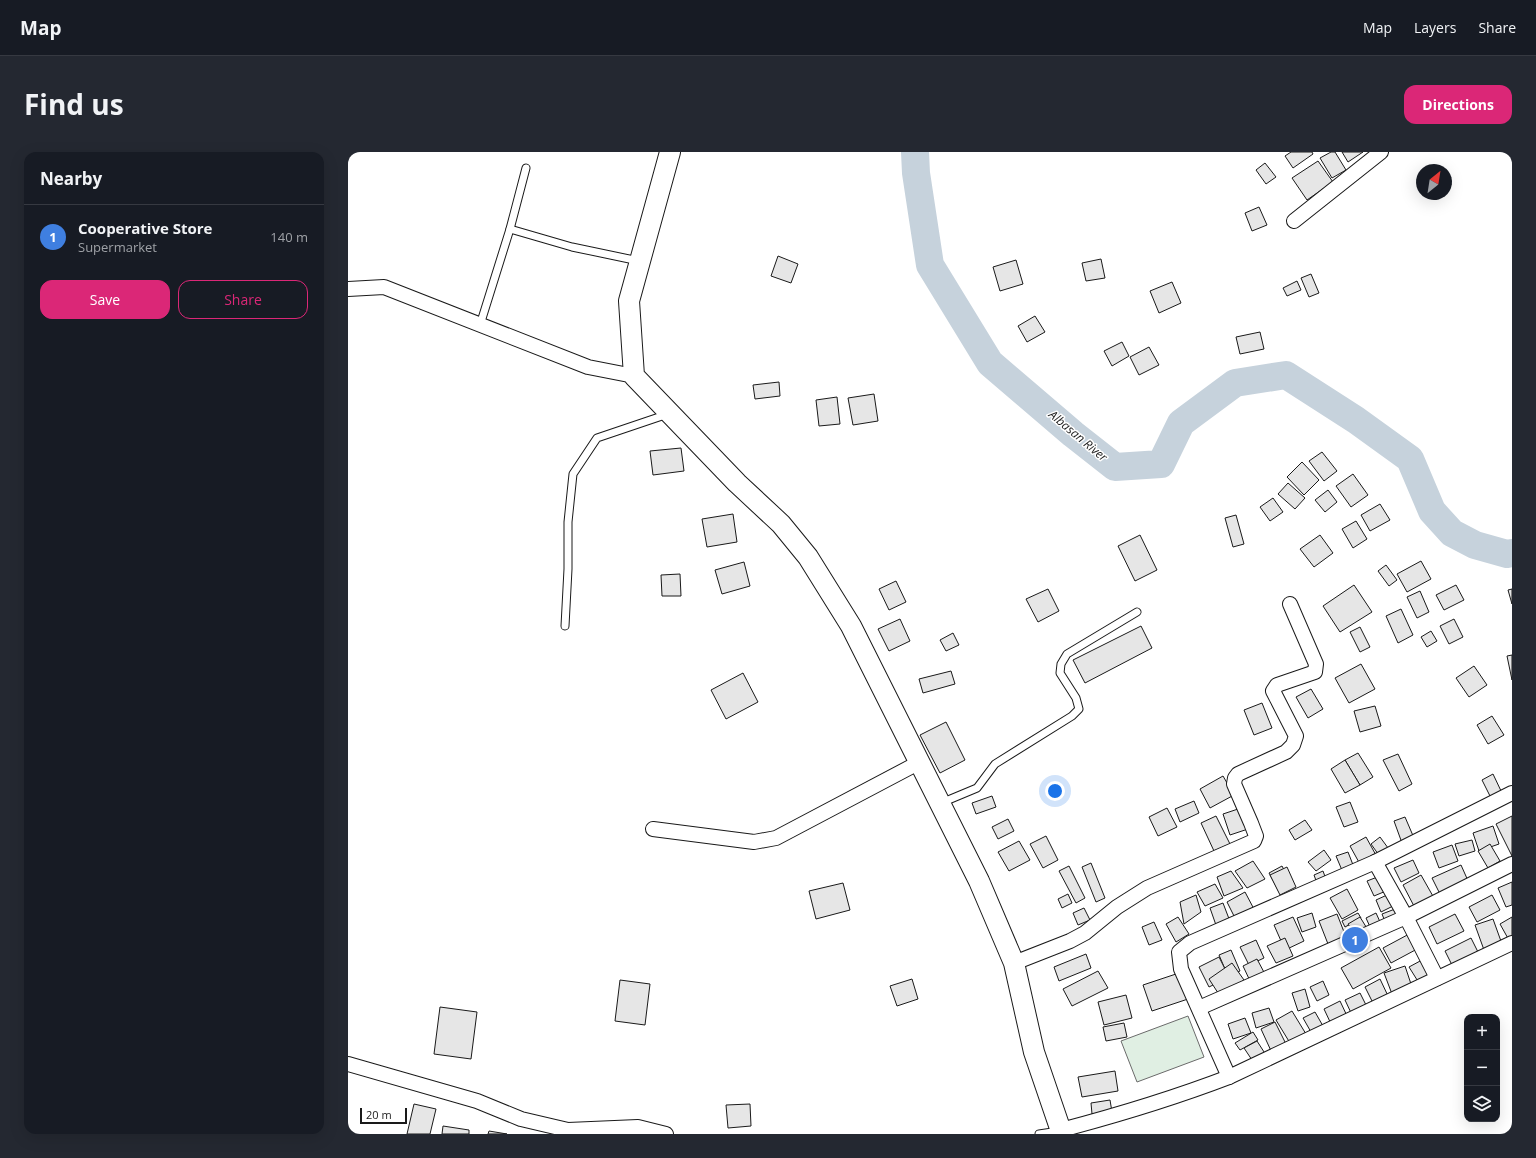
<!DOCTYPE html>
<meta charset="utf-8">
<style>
body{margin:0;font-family:"Open Sans",sans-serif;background:#242831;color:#f1f3f6}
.controls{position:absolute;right:12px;bottom:12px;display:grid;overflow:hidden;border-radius:8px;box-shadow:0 4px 16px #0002}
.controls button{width:36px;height:36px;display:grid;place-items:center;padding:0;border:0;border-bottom:1px solid #363941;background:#171b24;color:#f1f3f6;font:20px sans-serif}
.compass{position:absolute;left:1068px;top:12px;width:36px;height:36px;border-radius:50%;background:#171b24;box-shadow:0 4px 16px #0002;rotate:30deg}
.scale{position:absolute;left:12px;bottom:10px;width:47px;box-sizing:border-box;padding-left:4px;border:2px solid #1a1a1a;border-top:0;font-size:11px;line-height:14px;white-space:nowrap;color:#1a1a1a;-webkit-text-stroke:3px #fff;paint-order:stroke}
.you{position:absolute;left:707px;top:639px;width:14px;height:14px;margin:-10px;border:3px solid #fff;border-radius:50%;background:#1a73e8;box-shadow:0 0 0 6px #1a73e833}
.badge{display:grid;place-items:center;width:26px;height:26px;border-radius:50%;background:#db2777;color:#fff;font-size:13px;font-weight:700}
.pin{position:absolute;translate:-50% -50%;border:2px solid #fff;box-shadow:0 1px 4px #0006}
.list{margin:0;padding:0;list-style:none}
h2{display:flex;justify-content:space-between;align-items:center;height:52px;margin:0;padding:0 16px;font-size:17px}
h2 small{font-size:13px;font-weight:400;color:#9ea1a6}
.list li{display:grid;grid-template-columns:26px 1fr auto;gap:12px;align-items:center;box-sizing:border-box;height:64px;padding:0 16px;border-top:1px solid #363941}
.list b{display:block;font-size:15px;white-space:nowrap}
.list p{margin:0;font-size:13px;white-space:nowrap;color:#9ea1a6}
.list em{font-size:13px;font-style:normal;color:#9ea1a6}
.actions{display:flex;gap:8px;padding:12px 16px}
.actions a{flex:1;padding:9px 0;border:1px solid #db2777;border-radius:12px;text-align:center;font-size:14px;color:#db2777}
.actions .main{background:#db2777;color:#fff}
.icon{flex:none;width:22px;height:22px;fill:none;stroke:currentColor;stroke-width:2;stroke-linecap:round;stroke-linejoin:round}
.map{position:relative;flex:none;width:1164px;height:982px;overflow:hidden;border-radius:12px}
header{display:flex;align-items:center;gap:24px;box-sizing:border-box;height:56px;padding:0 20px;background:#171b24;border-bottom:1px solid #363941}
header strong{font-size:19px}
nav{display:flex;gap:22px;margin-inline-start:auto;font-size:14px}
.intro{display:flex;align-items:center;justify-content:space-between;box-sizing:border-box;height:96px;padding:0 24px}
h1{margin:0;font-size:28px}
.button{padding:10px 18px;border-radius:12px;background:#db2777;color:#fff;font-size:14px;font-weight:700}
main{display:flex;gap:24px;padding:0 24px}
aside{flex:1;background:#171b24;border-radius:12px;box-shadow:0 4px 16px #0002}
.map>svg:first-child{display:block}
</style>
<header>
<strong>Map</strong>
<nav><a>Map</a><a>Layers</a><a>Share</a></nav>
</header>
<div class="intro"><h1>Find us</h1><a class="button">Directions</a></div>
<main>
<aside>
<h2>Nearby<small></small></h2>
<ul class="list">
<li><span class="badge" style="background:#3f7fe0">1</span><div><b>Cooperative Store</b><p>Supermarket</p></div><em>140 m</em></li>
</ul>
<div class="actions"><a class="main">Save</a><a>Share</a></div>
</aside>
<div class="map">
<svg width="1164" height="982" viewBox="0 0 1164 982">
<rect width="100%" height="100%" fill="#fff"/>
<path fill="#e0efe3" stroke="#6a6a6a" d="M 840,864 L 856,905 L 789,930 L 773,889 Z"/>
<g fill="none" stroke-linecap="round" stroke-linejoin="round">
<path stroke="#c6d2dc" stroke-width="28" d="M 567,0 L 568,21 L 582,113 L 642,211 L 725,282 L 767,315 L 813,312 L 833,271 L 887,231 L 938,223 L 1008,268 L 1062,307 L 1084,359 L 1104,381 L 1127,393 L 1159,402 L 1164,401"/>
</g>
<g fill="#e6e6e6" stroke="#1a1a1a">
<path d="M 943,0 L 964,0 L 965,2 L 945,16 L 937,4 Z"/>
<path d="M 983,0 L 987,0 L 998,18 L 984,26 L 972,6 Z"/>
<path d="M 994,0 L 1015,0 L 1000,10 Z"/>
<path d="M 970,9 L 985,30 L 959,48 L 944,26 Z"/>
<path d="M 917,11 L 928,25 L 918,32 L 908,18 Z"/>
<path d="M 911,55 L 919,73 L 904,79 L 897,61 Z"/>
<path d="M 430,104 L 450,112 L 443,131 L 423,124 Z"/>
<path d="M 753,107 L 757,126 L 738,129 L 734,111 Z"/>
<path d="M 668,108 L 675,132 L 652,139 L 645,115 Z"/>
<path d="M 963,122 L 971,141 L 961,145 L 953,126 Z"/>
<path d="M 949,129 L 953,138 L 939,144 L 935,136 Z"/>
<path d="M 824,130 L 833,151 L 811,161 L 802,139 Z"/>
<path d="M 687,164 L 697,180 L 679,190 L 670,174 Z"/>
<path d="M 912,180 L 916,197 L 892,202 L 888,185 Z"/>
<path d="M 774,190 L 781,204 L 764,214 L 756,199 Z"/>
<path d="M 801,195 L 811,213 L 791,223 L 782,205 Z"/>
<path d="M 431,230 L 432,244 L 407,247 L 405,233 Z"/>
<path d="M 526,242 L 530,269 L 505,273 L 500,246 Z"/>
<path d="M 489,245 L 492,272 L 471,274 L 468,248 Z"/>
<path d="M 333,296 L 336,319 L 305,323 L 302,299 Z"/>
<path d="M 974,300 L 989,319 L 976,329 L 961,309 Z"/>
<path d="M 954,310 L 971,328 L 956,343 L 939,325 Z"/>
<path d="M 1005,322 L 1020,343 L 1003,355 L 988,334 Z"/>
<path d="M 940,331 L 957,346 L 947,357 L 930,342 Z"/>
<path d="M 980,338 L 989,350 L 977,360 L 967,348 Z"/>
<path d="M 925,346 L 935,360 L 922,369 L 912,355 Z"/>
<path d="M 1032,352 L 1042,368 L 1022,379 L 1013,363 Z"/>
<path d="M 385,362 L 389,390 L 359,395 L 354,367 Z"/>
<path d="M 888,363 L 896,392 L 885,395 L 877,366 Z"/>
<path d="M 1008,369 L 1019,387 L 1005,396 L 994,377 Z"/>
<path d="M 792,383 L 809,418 L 787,429 L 770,394 Z"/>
<path d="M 972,383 L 985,401 L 966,415 L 952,397 Z"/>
<path d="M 1073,409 L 1083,427 L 1059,440 L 1049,422 Z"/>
<path d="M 396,410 L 402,434 L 374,442 L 367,418 Z"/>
<path d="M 1038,413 L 1049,428 L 1041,434 L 1030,419 Z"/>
<path d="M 332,422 L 333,444 L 314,444 L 313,423 Z"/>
<path d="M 548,429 L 558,450 L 541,458 L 531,437 Z"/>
<path d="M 1006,433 L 1024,460 L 992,480 L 975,454 Z"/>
<path d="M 1108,433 L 1116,448 L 1096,458 L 1088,443 Z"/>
<path d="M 700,437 L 711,459 L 690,470 L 678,447 Z"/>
<path d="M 1164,437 L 1164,452 L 1160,438 Z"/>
<path d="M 1072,439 L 1081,460 L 1069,466 L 1059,445 Z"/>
<path d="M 1053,457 L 1065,483 L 1050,491 L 1038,464 Z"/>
<path d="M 552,467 L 562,489 L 541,499 L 530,477 Z"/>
<path d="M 1106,467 L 1115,485 L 1101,492 L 1092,474 Z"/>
<path d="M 793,474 L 804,496 L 737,531 L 725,508 Z"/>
<path d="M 1012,475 L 1022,495 L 1012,500 L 1002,480 Z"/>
<path d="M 1083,479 L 1089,489 L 1079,495 L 1073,485 Z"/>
<path d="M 605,481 L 611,493 L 598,499 L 592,488 Z"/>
<path d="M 1164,503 L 1164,528 L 1159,504 Z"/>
<path d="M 1013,512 L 1027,537 L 1001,551 L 987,526 Z"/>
<path d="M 1126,514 L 1139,533 L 1121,545 L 1108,526 Z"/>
<path d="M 603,519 L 607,532 L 575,541 L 571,527 Z"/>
<path d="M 395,521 L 410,550 L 378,567 L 363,538 Z"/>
<path d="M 963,537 L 975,557 L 960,566 L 948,545 Z"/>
<path d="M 914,551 L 924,576 L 906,583 L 896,558 Z"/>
<path d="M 1027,554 L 1033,574 L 1012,580 L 1006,559 Z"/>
<path d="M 1144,564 L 1156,583 L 1140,592 L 1129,573 Z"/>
<path d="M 598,570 L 617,608 L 592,621 L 572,583 Z"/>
<path d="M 1010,601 L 1025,625 L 1012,633 L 997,608 Z"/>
<path d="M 1050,602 L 1064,632 L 1051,639 L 1035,608 Z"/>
<path d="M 997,608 L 1012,633 L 997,641 L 983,617 Z"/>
<path d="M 1145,622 L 1154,641 L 1143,646 L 1134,628 Z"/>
<path d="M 875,624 L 886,643 L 862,656 L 852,637 Z"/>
<path d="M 644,644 L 648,655 L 628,662 L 624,651 Z"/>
<path d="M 846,649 L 851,661 L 832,670 L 827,657 Z"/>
<path d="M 1002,650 L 1010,670 L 996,675 L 988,655 Z"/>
<path d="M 819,656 L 829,675 L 810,684 L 801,665 Z"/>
<path d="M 893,656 L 900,677 L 882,683 L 875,662 Z"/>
<path d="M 868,664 L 882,692 L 866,699 L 853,671 Z"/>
<path d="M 1164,664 L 1164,704 L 1148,672 Z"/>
<path d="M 1057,665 L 1066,686 L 1054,691 L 1046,669 Z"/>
<path d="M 660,667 L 666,679 L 650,687 L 644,675 Z"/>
<path d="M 957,668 L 964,678 L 947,688 L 941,678 Z"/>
<path d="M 1145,674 L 1151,692 L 1131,699 L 1125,681 Z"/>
<path d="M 698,684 L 710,708 L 695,716 L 682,692 Z"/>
<path d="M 1018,685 L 1029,705 L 1013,714 L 1002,694 Z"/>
<path d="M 1032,685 L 1043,700 L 1033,706 L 1023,692 Z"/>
<path d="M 1124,688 L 1127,699 L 1111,704 L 1107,692 Z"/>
<path d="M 671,689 L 682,708 L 661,719 L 650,700 Z"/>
<path d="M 1142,692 L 1152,709 L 1140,716 L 1130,699 Z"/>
<path d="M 1104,693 L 1110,709 L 1091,716 L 1085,700 Z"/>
<path d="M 976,698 L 983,708 L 968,719 L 960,710 Z"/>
<path d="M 1000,700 L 1007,718 L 996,723 L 988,704 Z"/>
<path d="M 1065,708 L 1071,721 L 1053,730 L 1046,716 Z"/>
<path d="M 905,709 L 917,727 L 899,736 L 887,719 Z"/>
<path d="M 743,711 L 757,746 L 748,750 L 734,715 Z"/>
<path d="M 1113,713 L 1121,731 L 1093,744 L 1084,726 Z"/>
<path d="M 721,714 L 737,746 L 728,751 L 711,719 Z"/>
<path d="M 934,714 L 944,733 L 931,740 L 921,721 Z"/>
<path d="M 939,715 L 948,735 L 932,743 L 922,723 Z"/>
<path d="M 883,719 L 895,736 L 876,744 L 869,725 Z"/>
<path d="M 975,719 L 979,730 L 970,734 L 966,723 Z"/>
<path d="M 1073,723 L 1086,746 L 1067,756 L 1055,733 Z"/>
<path d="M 1032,724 L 1038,739 L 1026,744 L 1019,729 Z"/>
<path d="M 1164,730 L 1164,753 L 1158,755 L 1150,736 Z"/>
<path d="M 495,731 L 502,758 L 468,767 L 461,739 Z"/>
<path d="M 867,732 L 875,746 L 857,754 L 849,740 Z"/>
<path d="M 999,737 L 1010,758 L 994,767 L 982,746 Z"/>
<path d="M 897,740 L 907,759 L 888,768 L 879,750 Z"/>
<path d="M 720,742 L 724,751 L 714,756 L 710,747 Z"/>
<path d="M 848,743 L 853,760 L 836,772 L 832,750 Z"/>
<path d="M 1039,743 L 1045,754 L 1033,760 L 1028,748 Z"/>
<path d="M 1144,743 L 1152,758 L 1129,770 L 1121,755 Z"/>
<path d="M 875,751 L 883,772 L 869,776 L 862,756 Z"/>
<path d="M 736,756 L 742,768 L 730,773 L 725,761 Z"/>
<path d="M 1047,757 L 1051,767 L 1038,772 L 1034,762 Z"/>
<path d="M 964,761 L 968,775 L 954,780 L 949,766 Z"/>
<path d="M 1010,761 L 1013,766 L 997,775 L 994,769 Z"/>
<path d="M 1028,761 L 1033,772 L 1023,777 L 1018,766 Z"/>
<path d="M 989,762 L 998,785 L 980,792 L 971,769 Z"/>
<path d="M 1107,762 L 1116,779 L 1089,792 L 1081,775 Z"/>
<path d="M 830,765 L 841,782 L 828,790 L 818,772 Z"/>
<path d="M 945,765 L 956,789 L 937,798 L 926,773 Z"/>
<path d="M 1012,765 L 1020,778 L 1008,785 L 1000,772 Z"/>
<path d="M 1164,765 L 1164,789 L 1162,790 L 1152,772 Z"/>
<path d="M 1145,767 L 1154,792 L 1136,798 L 1127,773 Z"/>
<path d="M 806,770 L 814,788 L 801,793 L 794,775 Z"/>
<path d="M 1063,781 L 1071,796 L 1043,811 L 1035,796 Z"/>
<path d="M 937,786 L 945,804 L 928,811 L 919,794 Z"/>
<path d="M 1123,786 L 1131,802 L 1105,815 L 1097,799 Z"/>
<path d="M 908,788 L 916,806 L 901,813 L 892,795 Z"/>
<path d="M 1031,795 L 1043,816 L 1005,837 L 993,816 Z"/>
<path d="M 883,798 L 892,819 L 880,824 L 871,803 Z"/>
<path d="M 738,802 L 743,816 L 711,829 L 706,815 Z"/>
<path d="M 871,805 L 881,825 L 861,835 L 851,815 Z"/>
<path d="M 909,807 L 918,824 L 903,831 L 895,814 Z"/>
<path d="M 1074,808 L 1083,824 L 1071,831 L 1061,815 Z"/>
<path d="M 884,811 L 896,828 L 872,844 L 861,827 Z"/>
<path d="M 1057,814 L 1064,835 L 1044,842 L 1036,821 Z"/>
<path d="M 750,819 L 760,836 L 724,854 L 715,837 Z"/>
<path d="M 831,821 L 840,847 L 804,859 L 795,833 Z"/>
<path d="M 564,827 L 570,847 L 549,854 L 542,834 Z"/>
<path d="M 1032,827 L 1041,846 L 1026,853 L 1017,835 Z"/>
<path d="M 272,828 L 302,832 L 297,873 L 267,869 Z"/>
<path d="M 975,829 L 981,843 L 969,849 L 962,835 Z"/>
<path d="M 957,837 L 962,855 L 950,859 L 944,841 Z"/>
<path d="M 1012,841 L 1020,857 L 1005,865 L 997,848 Z"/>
<path d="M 778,843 L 784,866 L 756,873 L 750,850 Z"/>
<path d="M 992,849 L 1000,866 L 984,874 L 976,857 Z"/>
<path d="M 92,855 L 129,860 L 123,907 L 86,902 Z"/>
<path d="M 921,856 L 926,870 L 908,876 L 904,861 Z"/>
<path d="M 944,859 L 958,882 L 942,891 L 928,868 Z"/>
<path d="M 967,860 L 975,874 L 963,880 L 955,866 Z"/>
<path d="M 897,866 L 903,881 L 885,887 L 880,872 Z"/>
<path d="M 927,870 L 939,894 L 924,901 L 913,877 Z"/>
<path d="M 776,871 L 779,885 L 758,889 L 755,875 Z"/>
<path d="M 905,880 L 910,888 L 892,898 L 887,891 Z"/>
<path d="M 909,889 L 918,903 L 906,911 L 896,896 Z"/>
<path d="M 767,919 L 770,939 L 734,945 L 730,925 Z"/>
<path d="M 762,948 L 764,960 L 744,962 L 743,951 Z"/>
<path d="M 66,952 L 88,957 L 82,982 L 59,982 Z"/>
<path d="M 402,952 L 403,974 L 380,976 L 378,953 Z"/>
<path d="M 95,974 L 121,978 L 121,982 L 94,982 Z"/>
<path d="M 141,979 L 159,982 L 140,982 Z"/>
</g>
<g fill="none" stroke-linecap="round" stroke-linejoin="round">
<g stroke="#1a1a1a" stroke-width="9">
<g id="lane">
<path d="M 162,77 L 224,95 L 291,109"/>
<path d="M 132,173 L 162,77 L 178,16"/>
<path d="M 217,474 L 220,417 L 220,370 L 225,322 L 249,286 L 320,262"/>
<path d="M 593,651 L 629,636 L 647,612 L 724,564 L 731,557 L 728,546 L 712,521 L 713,512 L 719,502 L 789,460"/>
<path d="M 691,982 L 711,979"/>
</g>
</g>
<g stroke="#1a1a1a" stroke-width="16">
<g id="street">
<path d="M 946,69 L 1033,0"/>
<path d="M 0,137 L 36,135 L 240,215 L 286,224"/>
<path d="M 305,677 L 406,690 L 428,686 L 572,610"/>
<path d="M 1027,710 L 1058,765 L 1089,826"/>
<path d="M 666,811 L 722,789 L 737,781 L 769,755 L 799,736 L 906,689 L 908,684 L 903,671 L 886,632 L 887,626 L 890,622 L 938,600 L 945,593 L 948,584 L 925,539 L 929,533 L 967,520 L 968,512 L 942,452"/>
<path d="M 851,856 L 1058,765 L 1164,712"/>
<path d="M 0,912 L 129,949 L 173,967 L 220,978 L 290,975 L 318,982"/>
<path d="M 881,925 L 833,817 L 831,800 L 842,791 L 1027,710 L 1164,641"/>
<path d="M 713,978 C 770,963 826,946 881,925 L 1164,791"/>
</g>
</g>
<g stroke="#1a1a1a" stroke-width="22">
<path id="secondary" d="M 322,0 L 281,149 L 286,224 L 389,331 L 433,372 L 460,405 L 503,474 L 631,729 L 666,811 L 686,900 L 714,982"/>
</g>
<use href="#lane" stroke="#fff" stroke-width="7"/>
<use href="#street" stroke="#fff" stroke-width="14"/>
<use href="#secondary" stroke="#fff" stroke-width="20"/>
</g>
<g text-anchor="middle" stroke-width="3" stroke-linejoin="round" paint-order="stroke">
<g font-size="12" font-style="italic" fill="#1a1a1a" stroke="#fff">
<text transform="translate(730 284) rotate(40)" y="4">Albasan River</text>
</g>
</g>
</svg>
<div class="controls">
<button>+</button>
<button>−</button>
<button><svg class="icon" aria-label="layers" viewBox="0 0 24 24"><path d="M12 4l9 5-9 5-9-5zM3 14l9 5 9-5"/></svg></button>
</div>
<svg class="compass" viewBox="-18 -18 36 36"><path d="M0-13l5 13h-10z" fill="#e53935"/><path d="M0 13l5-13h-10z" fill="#9ea1a6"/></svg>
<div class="scale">20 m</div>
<div class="you"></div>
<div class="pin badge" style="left:1007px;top:788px;background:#3f7fe0">1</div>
</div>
</main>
